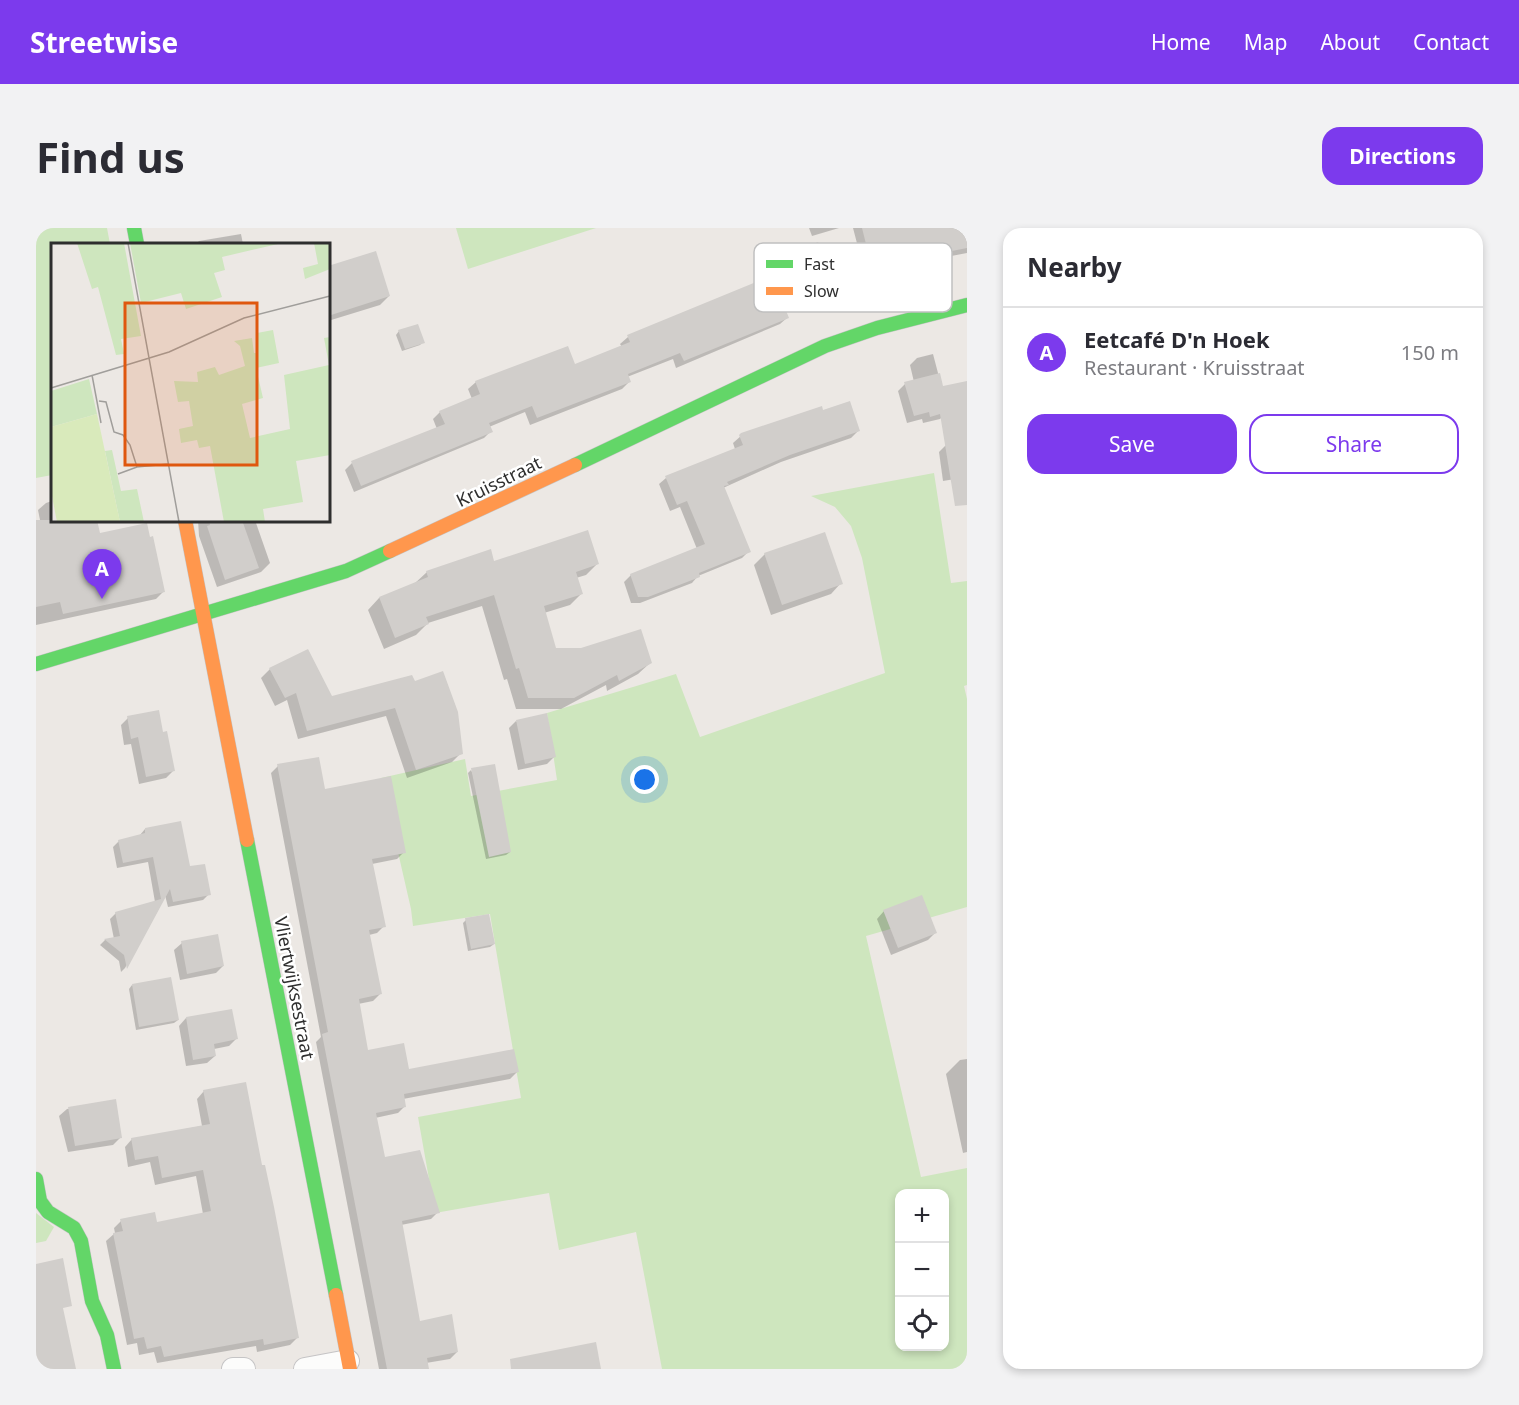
<!DOCTYPE html>
<meta charset="utf-8">
<style>
body{margin:0;font-family:"Noto Sans",sans-serif;background:#f2f2f3;color:#2b2b33}
.controls{position:absolute;right:18px;bottom:18px;display:grid;overflow:hidden;border-radius:12px;box-shadow:0 3px 9px #0003}
.controls button{width:54px;height:54px;display:grid;place-items:center;padding:0;border:0;border-bottom:2px solid #e1e1e2;background:#fff;color:#2b2b33;font:30px sans-serif}
.you{position:absolute;left:609px;top:552px;width:21px;height:21px;margin:-15px;border:4px solid #fff;border-radius:50%;background:#1a73e8;box-shadow:0 0 0 9px #1a73e833}
.badge{display:grid;place-items:center;width:39px;height:39px;border-radius:50%;background:#7c3aed;color:#fff;font-size:20px;font-weight:700}
.pin{position:absolute;translate:-50% -50px;filter:drop-shadow(0 2px 3px #0008)}
.pin::after{content:'';position:absolute;top:32px;width:21px;height:18px;background:inherit;clip-path:polygon(0 0,100% 0,50% 100%)}
.list{margin:0;padding:0;list-style:none}
h2{display:flex;justify-content:space-between;align-items:center;height:78px;margin:0;padding:0 24px;font-size:26px}
h2 small{font-size:20px;font-weight:400;color:#7c7c81}
.list li{display:grid;grid-template-columns:39px 1fr auto;gap:18px;align-items:center;box-sizing:border-box;height:90px;padding:0 24px;border-top:2px solid #e1e1e2}
.list b{display:block;font-size:22px;white-space:nowrap}
.list p{margin:0;font-size:20px;white-space:nowrap;color:#7c7c81}
.list em{font-size:20px;font-style:normal;color:#7c7c81}
.actions{display:flex;gap:12px;padding:18px 24px}
.actions a{flex:1;padding:14px 0;border:2px solid #7c3aed;border-radius:18px;text-align:center;font-size:21px;color:#7c3aed}
.actions .main{background:#7c3aed;color:#fff}
.icon{flex:none;width:33px;height:33px;fill:none;stroke:currentColor;stroke-width:2;stroke-linecap:round;stroke-linejoin:round}
.map{position:relative;flex:none;width:931px;height:1141px;overflow:hidden;border-radius:18px}
header{display:flex;align-items:center;gap:36px;box-sizing:border-box;height:84px;padding:0 30px;background:#7c3aed;color:#fff}
header strong{font-size:28px}
nav{display:flex;gap:33px;margin-inline-start:auto;font-size:21px}
.intro{display:flex;align-items:center;justify-content:space-between;box-sizing:border-box;height:144px;padding:0 36px}
h1{margin:0;font-size:42px}
.button{padding:15px 27px;border-radius:18px;background:#7c3aed;color:#fff;font-size:21px;font-weight:700}
main{display:flex;gap:36px;padding:0 36px}
aside{flex:1;background:#fff;border-radius:18px;box-shadow:0 3px 9px #0003}
.map>svg:first-child{display:block}
</style>
<header>
<strong>Streetwise</strong>
<nav><a>Home</a><a>Map</a><a>About</a><a>Contact</a></nav>
</header>
<div class="intro"><h1>Find us</h1><a class="button">Directions</a></div>
<main>
<div class="map">
<svg width="931" height="1141" viewBox="0 0 931 1141">
<rect width="100%" height="100%" fill="#ece8e4"/>
<g fill="#cee6be" fill-rule="evenodd">
<path d="M 0,0 L 71,0 L 74,16 L 16,16 L 16,247 L 0,250 Z"/>
<path d="M 420,0 L 560,0 L 432,41 Z"/>
<path d="M 898,245 L 915,355 L 931,353 L 931,457 L 928,458 L 931,471 L 931,679 L 830,708 L 885,949 L 931,940 L 931,1141 L 626,1141 L 600,1004 L 523,1022 L 513,965 L 399,985 L 382,889 L 485,870 L 454,686 L 377,698 L 375,681 L 345,550 L 429,531 L 435,568 L 521,552 L 511,485 L 640,446 L 664,509 L 849,445 L 826,330 L 815,298 L 799,279 L 775,268 ZM 864,966 L 908,966 L 908,1118 L 864,1118 Z"/>
<path d="M 0,985 L 18,999 L 10,1013 L 0,1015 Z"/>
</g>
<g fill="#0003">
<path d="M 773,0 L 803,0 L 776,8 Z"/>
<path d="M 817,0 L 931,0 L 931,25 L 889,33 L 888,29 L 829,46 Z"/>
<path d="M 205,6 L 207,16 L 160,16 L 163,13 Z"/>
<path d="M 750,29 L 795,50 L 770,69 L 747,78 L 752,89 L 744,96 L 640,140 L 637,131 L 591,149 L 593,154 L 586,161 L 494,197 L 489,184 L 453,199 L 455,203 L 448,210 L 318,264 L 309,242 L 316,235 L 401,201 L 397,191 L 404,184 L 436,171 L 432,161 L 440,154 L 539,138 L 586,119 L 584,116 L 592,109 L 747,45 L 743,36 Z"/>
<path d="M 292,43 L 353,68 L 344,77 L 292,93 Z"/>
<path d="M 363,103 L 387,114 L 384,117 L 366,123 L 360,107 Z"/>
<path d="M 897,126 L 912,183 L 904,191 L 887,195 L 886,191 L 871,195 L 862,163 L 869,156 L 878,154 L 874,137 L 881,130 Z"/>
<path d="M 786,184 L 822,203 L 815,210 L 745,234 L 687,260 L 713,323 L 706,330 L 662,348 L 656,355 L 604,375 L 595,375 L 588,354 L 595,347 L 661,321 L 644,279 L 634,283 L 623,256 L 630,250 L 699,221 L 697,215 L 706,207 Z"/>
<path d="M 910,217 L 931,236 L 931,244 L 925,250 L 907,253 L 903,224 Z"/>
<path d="M 16,273 L 16,292 L 8,312 L 2,282 L 10,275 Z"/>
<path d="M 162,292 L 227,292 L 220,295 L 234,335 L 225,344 L 181,359 L 163,308 Z"/>
<path d="M 729,326 L 805,355 L 795,366 L 735,387 L 718,337 Z"/>
<path d="M 457,335 L 561,336 L 550,347 L 540,350 L 546,365 L 534,377 L 508,385 L 519,421 L 614,435 L 602,446 L 571,463 L 570,457 L 525,481 L 480,481 L 471,451 L 468,452 L 446,378 L 392,395 L 380,407 L 348,421 L 332,382 L 343,370 L 378,356 L 391,344 Z"/>
<path d="M 0,355 L 127,364 L 120,371 L 0,397 Z"/>
<path d="M 234,441 L 295,470 L 375,448 L 425,525 L 416,534 L 371,550 L 350,488 L 262,511 L 251,472 L 239,478 L 225,450 Z"/>
<path d="M 92,490 L 126,506 L 137,543 L 130,550 L 103,556 L 95,516 L 88,517 L 85,497 Z"/>
<path d="M 480,493 L 518,529 L 511,536 L 482,542 L 473,500 Z"/>
<path d="M 242,538 L 288,563 L 368,624 L 361,631 L 336,636 L 348,698 L 341,705 L 333,707 L 344,766 L 337,773 L 322,776 L 331,824 L 372,843 L 481,844 L 474,851 L 367,871 L 369,878 L 362,885 L 339,890 L 348,931 L 402,984 L 395,991 L 365,997 L 382,1094 L 421,1124 L 414,1131 L 390,1135 L 391,1141 L 343,1141 L 280,814 L 285,809 L 235,545 Z"/>
<path d="M 435,542 L 474,624 L 470,627 L 450,631 L 432,545 Z"/>
<path d="M 109,601 L 152,640 L 173,666 L 167,672 L 132,679 L 129,667 L 89,740 L 85,744 L 83,733 L 64,717 L 69,712 L 78,711 L 74,691 L 80,685 L 119,674 L 112,634 L 81,640 L 77,619 L 83,613 L 104,607 Z"/>
<path d="M 848,683 L 899,705 L 892,712 L 855,727 L 841,691 Z"/>
<path d="M 430,692 L 458,716 L 454,719 L 432,723 L 427,695 Z"/>
<path d="M 146,715 L 187,738 L 180,745 L 144,752 L 138,722 Z"/>
<path d="M 96,757 L 142,792 L 138,795 L 100,802 L 93,761 Z"/>
<path d="M 150,790 L 200,811 L 193,818 L 178,821 L 179,828 L 171,835 L 150,838 L 143,798 Z"/>
<path d="M 931,831 L 931,924 L 927,925 L 910,846 L 924,832 Z"/>
<path d="M 168,863 L 261,1110 L 254,1117 L 221,1124 L 220,1118 L 121,1135 L 118,1124 L 103,1127 L 101,1115 L 91,1117 L 70,1013 L 79,1005 L 78,1000 L 85,993 L 119,996 L 167,986 L 160,948 L 119,957 L 114,934 L 92,939 L 89,919 L 96,911 L 166,898 L 161,871 Z"/>
<path d="M 79,873 L 84,910 L 77,917 L 32,924 L 23,888 L 31,881 Z"/>
</g>
<g fill="#d1cecb">
<path d="M 826,0 L 931,0 L 931,20 L 896,27 L 895,23 L 836,40 Z"/>
<path d="M 782,14 L 797,50 L 779,58 L 779,62 L 747,75 L 753,90 L 648,133 L 644,125 L 592,146 L 595,154 L 501,190 L 496,178 L 453,195 L 457,204 L 325,258 L 315,233 L 409,196 L 403,183 L 444,166 L 439,153 L 532,118 L 539,136 L 594,114 L 591,107 L 754,40 L 749,28 Z"/>
<path d="M 340,23 L 354,68 L 292,88 L 292,38 Z"/>
<path d="M 382,96 L 389,115 L 369,121 L 362,102 Z"/>
<path d="M 904,145 L 907,158 L 931,153 L 931,277 L 919,278 L 904,186 L 894,189 L 893,184 L 878,188 L 868,154 Z"/>
<path d="M 814,173 L 824,203 L 754,227 L 691,254 L 693,257 L 688,258 L 715,324 L 663,345 L 664,349 L 612,369 L 602,369 L 594,346 L 669,316 L 651,273 L 641,277 L 629,248 L 707,217 L 703,207 L 705,205 L 786,178 L 787,182 Z"/>
<path d="M 0,292 L 61,292 L 64,305 L 111,295 L 114,309 L 117,308 L 129,364 L 27,386 L 24,374 L 0,379 Z"/>
<path d="M 173,292 L 206,292 L 223,340 L 189,352 L 171,298 L 174,297 Z"/>
<path d="M 552,302 L 563,336 L 540,344 L 547,366 L 508,378 L 520,420 L 545,420 L 605,401 L 616,435 L 583,453 L 581,447 L 538,470 L 492,470 L 483,440 L 480,441 L 458,367 L 390,389 L 393,396 L 359,410 L 343,369 L 392,349 L 390,343 L 455,321 L 458,333 Z"/>
<path d="M 789,304 L 807,356 L 746,377 L 728,325 Z"/>
<path d="M 272,421 L 296,468 L 376,447 L 379,453 L 407,443 L 422,484 L 427,526 L 380,542 L 359,480 L 271,503 L 260,465 L 249,470 L 233,440 Z"/>
<path d="M 123,482 L 127,504 L 131,503 L 139,543 L 110,549 L 102,509 L 95,511 L 91,488 Z"/>
<path d="M 511,485 L 520,529 L 489,536 L 480,492 Z"/>
<path d="M 283,529 L 289,561 L 355,548 L 370,625 L 336,631 L 350,699 L 333,702 L 346,766 L 323,771 L 332,822 L 368,815 L 373,841 L 478,821 L 483,844 L 368,866 L 370,879 L 340,885 L 349,929 L 384,922 L 404,985 L 366,993 L 384,1093 L 416,1086 L 422,1124 L 391,1130 L 393,1141 L 351,1141 L 286,806 L 292,804 L 241,536 Z"/>
<path d="M 459,536 L 475,624 L 453,629 L 435,540 Z"/>
<path d="M 145,593 L 154,638 L 169,636 L 175,667 L 137,674 L 134,661 L 91,741 L 88,727 L 68,711 L 84,708 L 79,684 L 125,671 L 117,629 L 87,635 L 82,612 L 109,605 L 109,600 Z"/>
<path d="M 886,667 L 901,705 L 862,720 L 847,682 Z"/>
<path d="M 453,686 L 459,716 L 435,721 L 429,690 Z"/>
<path d="M 182,706 L 188,738 L 151,746 L 145,713 Z"/>
<path d="M 135,749 L 143,792 L 103,799 L 96,756 Z"/>
<path d="M 196,781 L 202,811 L 178,816 L 180,828 L 157,832 L 150,789 Z"/>
<path d="M 210,854 L 226,937 L 229,937 L 238,979 L 263,1110 L 228,1117 L 227,1111 L 128,1129 L 125,1118 L 111,1121 L 108,1109 L 98,1111 L 77,1005 L 87,1003 L 84,991 L 119,984 L 121,994 L 175,983 L 167,942 L 126,950 L 122,928 L 99,932 L 95,910 L 174,896 L 167,862 Z"/>
<path d="M 80,871 L 86,910 L 39,918 L 32,879 Z"/>
<path d="M 27,1030 L 36,1078 L 27,1080 L 40,1141 L 0,1141 L 0,1036 Z"/>
<path d="M 560,1114 L 565,1141 L 475,1141 L 474,1131 Z"/>
</g>
<g fill="none" stroke-linecap="round" stroke-linejoin="round">
<g stroke="#c5c4c5" stroke-width="24">
<g id="street">
<path d="M 197,1141 L 208,1141"/>
<path d="M 269,1141 L 312,1133"/>
</g>
</g>
<g stroke="#c5c4c5" stroke-width="15">
<g id="fast">
<path d="M 98,0 L 101,16"/>
<path d="M 539,237 L 789,118 L 841,100 L 931,77"/>
<path d="M 0,436 L 310,343 L 354,323"/>
<path d="M 211,612 L 300,1067"/>
<path d="M 0,951 L 4,973 L 12,984 L 38,1000 L 45,1013 L 56,1073 L 71,1107 L 78,1141"/>
</g>
</g>
<g stroke="#c5c4c5" stroke-width="15">
<g id="slow">
<path d="M 149,292 L 211,612"/>
<path d="M 354,323 L 539,237"/>
<path d="M 300,1067 L 314,1141"/>
</g>
</g>
<use href="#street" stroke="#fcfcfb" stroke-width="22"/>
<use href="#fast" stroke="#63d668" stroke-width="14"/>
<use href="#slow" stroke="#ff974d" stroke-width="14"/>
</g>
<g text-anchor="middle" stroke-width="5" stroke-linejoin="round" paint-order="stroke">
<g font-size="18" fill="#2e2e2e" stroke="#fff">
<text transform="translate(463 254) rotate(-26)" y="6">Kruisstraat</text>
<text transform="translate(258 760) rotate(79)" y="6">Vliertwijksestraat</text>
</g>
</g>
<g transform="translate(15 15)">
<rect width="279" height="279" fill="#ece8e4"/>
<path d="M 26,0 L 73,0 L 90,93 L 70,96 L 73,111 L 65,112 L 47,44 L 41,46 ZM 79,0 L 227,0 L 227,1 L 171,14 L 174,27 L 163,30 L 171,54 L 135,66 L 130,50 L 90,60 ZM 263,0 L 279,0 L 279,26 L 254,36 L 252,25 L 267,21 ZM 222,87 L 228,120 L 205,125 L 212,155 L 191,161 L 199,195 L 239,186 L 233,132 L 278,122 L 273,95 L 279,94 L 279,212 L 245,218 L 252,259 L 212,266 L 214,279 L 173,279 L 159,203 L 148,205 L 146,197 L 130,200 L 128,186 L 142,183 L 138,158 L 127,159 L 123,138 L 147,139 L 146,129 L 164,124 L 168,132 L 194,123 L 189,103 L 183,98 L 201,95 L 203,110 L 207,110 L 206,90 ZM 38,136 L 46,171 L 0,184 L 0,148 ZM 61,207 L 70,248 L 86,246 L 93,279 L 69,279 L 54,208 Z" fill="#cee6be"/>
<path d="M 46,171 L 69,279 L 6,279 L 0,248 L 0,184 Z" fill="#d9eabb"/>
<path fill="none" stroke="#a09e9b" stroke-width="1.5" d="M 77,0 L 128,279M 41,132 L 50,180M 0,145 L 118,109 L 193,75 L 279,53M 48,158 L 55,159 L 63,189 L 72,192 L 79,202 L 86,224 L 118,221M 67,231 L 86,224"/>
<path fill="#df570e" fill-opacity="0.15" stroke="#df570e" stroke-width="3" d="M 74,60 L 206,60 L 206,222 L 74,222 Z"/>
<rect width="279" height="279" fill="none" stroke="#2e2e2e" stroke-width="3"/>
</g>
<rect x="718" y="15" width="198" height="69" rx="9" fill="#fff" stroke="#c0c0c0" stroke-width="1.5"/>
<rect x="730" y="32" width="27" height="8" fill="#63d668"/>
<rect x="730" y="59" width="27" height="8" fill="#ff974d"/>
<g font-size="16" fill="#2e2e2e">
<text x="768" y="42">Fast</text>
<text x="768" y="69">Slow</text>
</g>
</svg>
<div class="controls">
<button>+</button>
<button>−</button>
<button><svg class="icon" aria-label="locate" viewBox="0 0 24 24"><circle cx="12" cy="12" r="6"/><path d="M12 2v4M12 18v4M2 12h4M18 12h4"/></svg></button>
</div>
<div class="you"></div>
<div class="pin badge" style="left:66px;top:371px">A</div>
</div>
<aside>
<h2>Nearby<small></small></h2>
<ul class="list">
<li><span class="badge">A</span><div><b>Eetcafé D'n Hoek</b><p>Restaurant · Kruisstraat</p></div><em>150 m</em></li>
</ul>
<div class="actions"><a class="main">Save</a><a>Share</a></div>
</aside>
</main>
